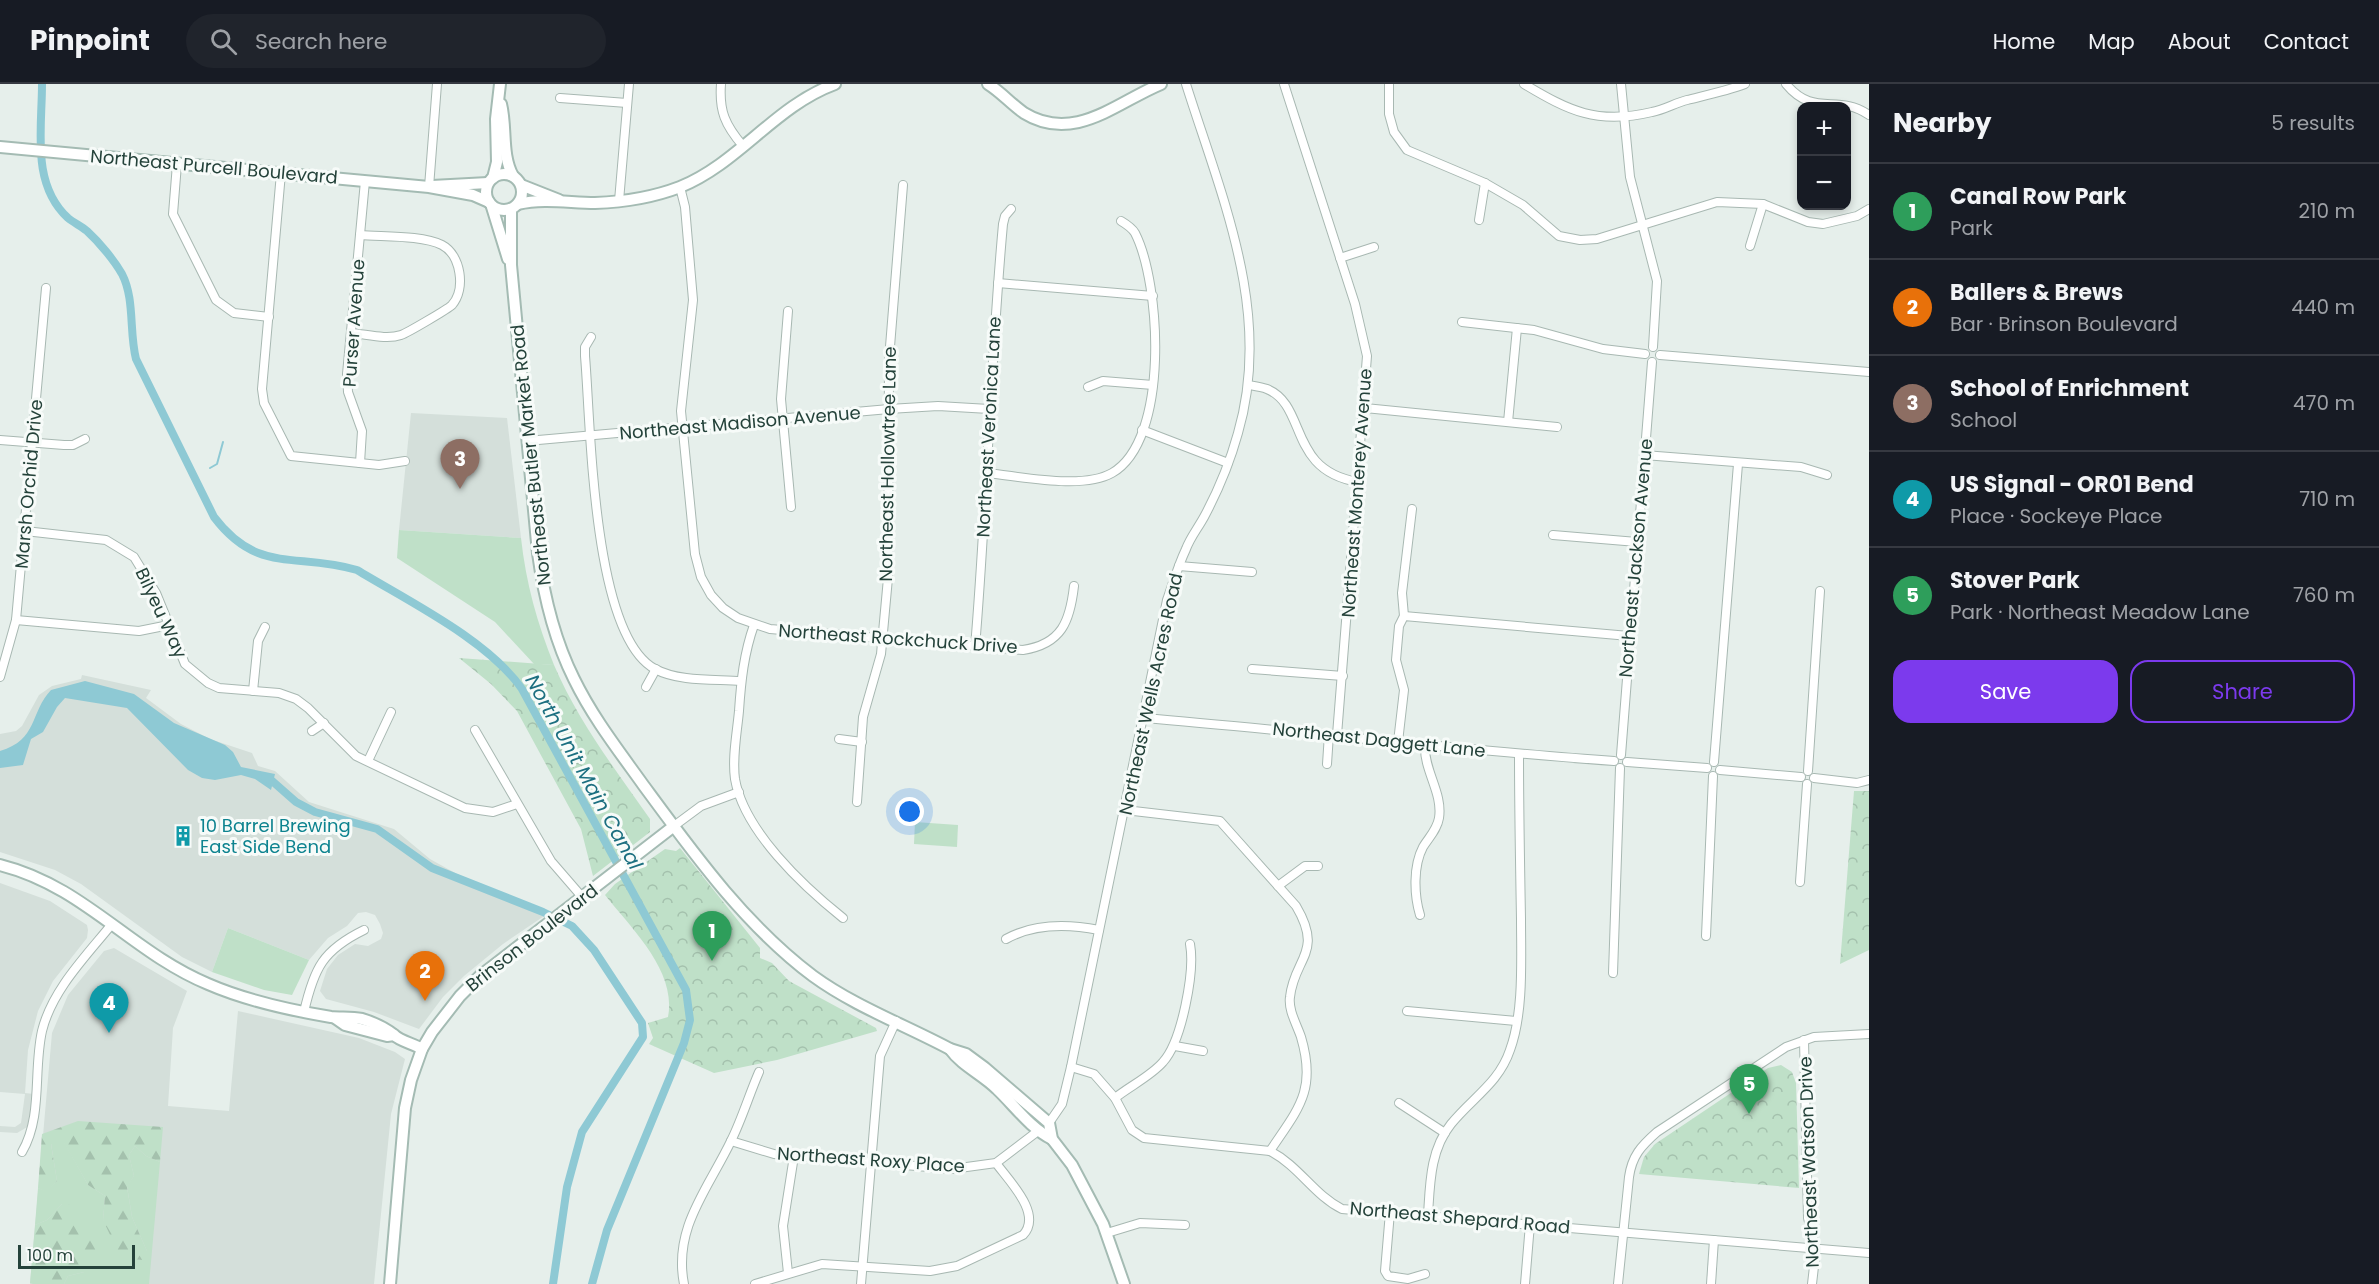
<!DOCTYPE html>
<meta charset="utf-8">
<style>
body{margin:0;font-family:Poppins,sans-serif;background:#20242c;color:#f1f3f6}
.controls{position:absolute;right:18px;top:18px;display:grid;overflow:hidden;border-radius:12px;box-shadow:0 3px 9px #0003}
.controls button{width:54px;height:54px;display:grid;place-items:center;padding:0;border:0;border-bottom:2px solid #363941;background:#171b24;color:#f1f3f6;font:30px sans-serif}
.scale{position:absolute;left:18px;bottom:15px;width:117px;box-sizing:border-box;padding-left:6px;border:3px solid #24423a;border-top:0;font-size:16px;line-height:21px;white-space:nowrap;color:#24423a;-webkit-text-stroke:4px #f7fbf9;paint-order:stroke}
.you{position:absolute;left:910px;top:728px;width:21px;height:21px;margin:-15px;border:4px solid #fff;border-radius:50%;background:#1a73e8;box-shadow:0 0 0 9px #1a73e833}
.badge{display:grid;place-items:center;width:39px;height:39px;border-radius:50%;background:#7c3aed;color:#fff;font-size:20px;font-weight:700}
.pin{position:absolute;translate:-50% -50px;filter:drop-shadow(0 2px 3px #0008)}
.pin::after{content:'';position:absolute;top:32px;width:21px;height:18px;background:inherit;clip-path:polygon(0 0,100% 0,50% 100%)}
.list{margin:0;padding:0;list-style:none}
h2{display:flex;justify-content:space-between;align-items:center;height:78px;margin:0;padding:0 24px;font-size:26px}
h2 small{font-size:20px;font-weight:400;color:#9ea1a6}
.list li{display:grid;grid-template-columns:39px 1fr auto;gap:18px;align-items:center;box-sizing:border-box;height:96px;padding:0 24px;border-top:2px solid #363941}
.list b{display:block;font-size:22px;white-space:nowrap}
.list p{margin:0;font-size:20px;white-space:nowrap;color:#9ea1a6}
.list em{font-size:20px;font-style:normal;color:#9ea1a6}
.actions{display:flex;gap:12px;padding:18px 24px}
.actions a{flex:1;padding:14px 0;border:2px solid #7c3aed;border-radius:18px;text-align:center;font-size:21px;color:#7c3aed}
.actions .main{background:#7c3aed;color:#fff}
.icon{flex:none;width:33px;height:33px;fill:none;stroke:currentColor;stroke-width:2;stroke-linecap:round;stroke-linejoin:round}
.map{position:relative;flex:none;width:1869px;height:1200px;overflow:hidden}
header{display:flex;align-items:center;gap:36px;box-sizing:border-box;height:84px;padding:0 30px;background:#171b24;border-bottom:2px solid #363941}
header strong{font-size:28px}
nav{display:flex;gap:33px;margin-inline-start:auto;font-size:21px}
.search{width:420px;height:54px;background:#20242c;display:flex;align-items:center;gap:15px;box-sizing:border-box;padding:0 21px;border-radius:33px;color:#9ea1a6;font-size:22px}
main{display:flex}
aside{flex:1;background:#171b24}
.map>svg:first-child{display:block}
</style>
<header>
<strong>Pinpoint</strong>
<div class="search"><svg class="icon" aria-label="search" viewBox="0 0 24 24"><circle cx="10" cy="10" r="6"/><path d="M15 15l6 6"/></svg>Search here</div>
<nav><a>Home</a><a>Map</a><a>About</a><a>Contact</a></nav>
</header>
<main>
<div class="map">
<svg width="1869" height="1200" viewBox="0 0 1869 1200">
<defs>
<pattern id="forest-firs" width="22" height="20" patternUnits="userSpaceOnUse" patternTransform="scale(1.5)"><rect width="22" height="20" fill="#bfe0c8"/><path d="M5 1l3.5 6h-7zM16 11l3.5 6h-7z" fill="#a4c1ad"/></pattern>
<pattern id="park-crowns" width="20" height="18" patternUnits="userSpaceOnUse" patternTransform="scale(1.5)"><rect width="20" height="18" fill="#bfe0c8"/><path d="M2 6a3 3 0 1 1 6 0M12 15a3 3 0 1 1 6 0" fill="none" stroke="#a4c1ad"/></pattern>
</defs>
<rect width="100%" height="100%" fill="#e6efeb"/>
<g fill="#d4dfda">
<path d="M 411,329 L 507,334 L 521,454 L 399,446 Z"/>
<path d="M 82,591 L 151,606 L 146,614 L 181,640 L 210,655 L 252,669 L 258,682 L 275,687 L 309,718 L 394,745 L 430,775 L 457,790 L 550,828 L 503,860 L 464,892 L 443,913 L 419,945 L 374,928 L 326,915 L 320,907 L 327,885 L 338,871 L 355,860 L 368,862 L 381,855 L 383,849 L 380,840 L 375,831 L 366,828 L 358,829 L 347,842 L 328,854 L 309,876 L 228,844 L 212,888 L 182,873 L 81,800 L 55,786 L 0,768 L 0,650 L 16,647 L 22,642 L 39,611 L 52,602 L 81,595 Z"/>
<path d="M 0,799 L 50,817 L 87,841 L 88,846 L 87,854 L 53,897 L 38,927 L 28,966 L 25,1009 L 34,1010 L 31,1034 L 29,1042 L 17,1049 L 0,1048 L 0,1042 L 15,1043 L 21,1039 L 25,1010 L 0,1008 Z"/>
<path d="M 114,864 L 187,907 L 173,944 L 168,1022 L 229,1027 L 238,927 L 359,954 L 395,968 L 405,975 L 391,1030 L 374,1200 L 30,1200 L 52,949 L 68,911 L 104,867 Z"/>
</g>
<g fill="#bfe0c8">
<path d="M 399,446 L 521,454 C 526,499 537,539 554,581 L 534,580 L 495,538 L 397,474 Z"/>
<path d="M 915,738 L 958,741 L 957,763 L 914,760 Z"/>
<path d="M 228,844 L 309,876 L 292,911 L 264,906 L 212,888 Z"/>
<path d="M 64,1058 L 88,1101 L 105,1112 L 103,1136 L 147,1167 L 132,1133 L 127,1102 L 134,1092 L 129,1071 L 135,1062 L 146,1072 L 160,1078 L 149,1200 L 64,1200 L 68,1192 L 84,1188 L 62,1120 L 47,1136 L 35,1141 L 38,1104 L 46,1107 L 57,1097 L 51,1059 Z"/>
</g>
<g fill="url(#forest-firs)">
<path d="M 78,1037 L 163,1043 L 160,1078 L 146,1072 L 135,1062 L 129,1071 L 134,1092 L 127,1103 L 132,1133 L 147,1167 L 143,1176 L 121,1174 L 103,1136 L 105,1112 L 88,1101 L 64,1059 L 51,1060 L 57,1097 L 46,1108 L 38,1104 L 42,1050 Z"/>
<path d="M 62,1120 L 70,1121 L 95,1154 L 98,1172 L 84,1188 L 68,1192 L 64,1200 L 33,1200 L 30,1199 L 35,1141 L 47,1136 Z"/>
</g>
<g fill="url(#park-crowns)">
<path d="M 459,574 L 554,581 C 578,637 615,685 650,735 L 650,748 L 593,792 L 581,745 L 517,627 L 491,600 Z"/>
<path d="M 1854,707 L 1869,707 L 1869,866 L 1840,880 Z"/>
<path d="M 680,764 L 760,864 L 760,874 L 772,879 L 789,897 L 876,944 L 877,947 L 777,976 L 714,989 L 649,960 L 653,954 L 648,939 L 668,933 C 677,887 631,844 605,811 L 615,800 L 665,765 L 676,767 Z"/>
<path d="M 1781,981 L 1792,988 L 1796,999 L 1799,1104 L 1639,1090 L 1644,1073 L 1655,1060 L 1768,984 Z"/>
</g>
<path fill="#8ec9d4" d="M 85,597 L 134,610 L 174,639 L 225,661 L 233,668 L 241,683 L 275,690 L 271,706 L 255,695 L 241,691 L 215,696 L 202,694 L 188,686 L 127,624 L 65,614 L 57,623 L 43,648 L 31,655 L 23,681 L 0,684 L 0,667 C 38,656 30,628 51,606 Z"/>
<g fill="none" stroke-linecap="round" stroke-linejoin="round">
<path stroke="#8ec9d4" stroke-width="2" d="M 210,384 L 217,380 L 223,358"/>
<g stroke="#8ec9d4" stroke-width="8">
<path d="M 42,0 C 42,46 31,100 68,134 C 74,139 81,142 87,147 C 99,158 114,176 122,190 C 135,215 129,248 136,275 L 214,433 C 258,491 296,468 357,486 C 408,517 488,556 522,605 L 686,906 L 690,936 L 684,959 L 607,1146 L 592,1200"/>
<path d="M 265,694 L 271,696 L 296,718 L 315,728 L 377,745 L 432,784 L 543,828 L 572,842 L 594,866 L 642,939 L 643,953 L 582,1048 L 567,1103 L 553,1200"/>
</g>
<g stroke="#a8b8b2" stroke-width="10">
<g id="street">
<path d="M 721,0 C 719,27 725,41 743,62"/>
<path d="M 1284,0 L 1355,220 L 1367,272 L 1337,651"/>
<path d="M 1389,0 L 1389,30 L 1394,48 L 1407,66 L 1485,99 L 1523,121 L 1559,152 L 1580,156 L 1597,155 L 1717,118 L 1763,120 L 1808,138 L 1823,140 L 1857,132 L 1869,125"/>
<path d="M 1524,0 C 1569,27 1597,41 1652,28 C 1664,26 1675,19 1687,16 C 1707,11 1726,7 1745,0"/>
<path d="M 1621,0 L 1630,93 L 1657,197 L 1653,263"/>
<path d="M 1786,0 C 1814,34 1837,9 1869,31"/>
<path d="M 560,14 L 627,19"/>
<path d="M 177,80 L 173,130 L 216,216 L 234,229 L 269,233"/>
<path d="M 281,89 L 262,305 L 264,319 L 291,372 L 379,381 L 405,377"/>
<path d="M 429,103 L 437,0"/>
<path d="M 680,103 L 685,123 L 693,216 L 681,327 L 695,470 L 701,493 L 711,511 L 723,524 L 738,534 L 770,545 L 1023,566 C 1062,560 1070,537 1074,502"/>
<path d="M 619,117 L 629,0"/>
<path d="M 1479,136 L 1485,99"/>
<path d="M 1750,162 L 1763,120"/>
<path d="M 1340,174 L 1374,163"/>
<path d="M 998,199 L 1153,212"/>
<path d="M 788,227 L 781,315 L 791,423"/>
<path d="M 1462,238 L 1534,246 L 1603,265 L 1645,270"/>
<path d="M 351,249 C 366,250 386,256 401,251 C 407,249 448,225 452,221 C 466,205 461,171 442,161 C 422,151 383,153 360,151"/>
<path d="M 591,253 L 585,263 L 585,272 C 591,341 592,551 655,585 C 679,598 715,595 741,597"/>
<path d="M 1660,271 L 1869,288"/>
<path d="M 1249,301 C 1255,302 1262,303 1267,305 C 1308,322 1287,386 1358,398"/>
<path d="M 1088,303 L 1103,297 L 1153,301"/>
<path d="M 1365,324 L 1557,343"/>
<path d="M 1508,338 L 1517,244"/>
<path d="M 1142,346 L 1228,379"/>
<path d="M 0,356 L 64,361 L 73,361 L 85,355"/>
<path d="M 527,357 L 889,325 L 938,322 L 989,325"/>
<path d="M 1644,371 L 1801,383 L 1827,391"/>
<path d="M 360,379 L 362,347 L 348,308 L 347,290 L 365,97"/>
<path d="M 986,389 C 1020,392 1082,406 1112,389 C 1170,356 1161,200 1135,149 C 1132,144 1126,140 1121,137"/>
<path d="M 25,447 L 106,456 L 134,473 L 156,509 L 185,580 L 208,599 L 219,604 L 279,609 L 296,615 L 308,624 L 356,672 L 465,724 L 493,728 L 517,720"/>
<path d="M 1553,451 L 1637,458"/>
<path d="M 1179,482 L 1252,488"/>
<path d="M 1404,532 L 1402,509 L 1412,425"/>
<path d="M 16,536 L 139,547 L 169,541"/>
<path d="M 754,541 C 744,569 741,597 739,627 C 737,649 732,673 735,695 C 744,747 803,802 843,834"/>
<path d="M 975,563 C 987,422 990,281 1003,140 L 1005,132 L 1011,125"/>
<path d="M 1252,585 L 1343,592"/>
<path d="M 0,593 L 16,536 L 46,204"/>
<path d="M 646,603 L 656,585"/>
<path d="M 253,607 L 258,557 L 265,543"/>
<path d="M 1144,634 C 1301,647 1457,666 1614,677"/>
<path d="M 475,646 L 551,777 L 583,814"/>
<path d="M 312,647 L 324,639"/>
<path d="M 839,655 L 862,658"/>
<path d="M 1398,658 L 1404,606 L 1396,576 L 1399,542 L 1404,532 L 1629,552"/>
<path d="M 1621,671 L 1652,278"/>
<path d="M 368,677 L 391,628"/>
<path d="M 1627,678 L 1707,684"/>
<path d="M 1714,678 L 1738,380"/>
<path d="M 1327,680 L 1329,650"/>
<path d="M 1720,686 L 1801,693"/>
<path d="M 1808,687 L 1820,507"/>
<path d="M 1814,694 L 1857,699 L 1869,696"/>
<path d="M 857,718 L 863,633 L 881,570 L 888,494 L 889,275 L 903,101"/>
<path d="M 1125,726 L 1220,737 L 1296,822 C 1324,869 1294,874 1290,913 C 1288,926 1297,941 1301,953 C 1317,1007 1298,1025 1270,1067"/>
<path d="M 674,742 L 701,722 L 739,708"/>
<path d="M 1800,798 L 1807,700"/>
<path d="M 1278,802 L 1305,782 L 1318,782"/>
<path d="M 1420,831 C 1414,811 1413,782 1423,763 C 1429,753 1437,746 1439,734 C 1443,709 1424,687 1425,662"/>
<path d="M 1706,852 L 1713,692"/>
<path d="M 1006,855 C 1035,839 1068,840 1099,846"/>
<path d="M 1613,889 L 1620,684"/>
<path d="M 1407,927 L 1516,937"/>
<path d="M 304,928 C 314,884 323,866 364,846"/>
<path d="M 1804,956 L 1808,1134 L 1816,1165 L 1812,1200"/>
<path d="M 1175,962 L 1203,967"/>
<path d="M 1071,983 L 1094,990 L 1115,1014 L 1132,1046 L 1144,1054 L 1270,1067 C 1299,1082 1314,1111 1342,1125 L 1869,1169"/>
<path d="M 1115,1014 C 1130,1002 1151,992 1163,978 C 1182,957 1195,887 1190,860"/>
<path d="M 1399,1019 L 1445,1049"/>
<path d="M 1049,1039 L 1062,1020 L 1071,983 L 1167,516 C 1173,499 1178,482 1186,465 C 1190,454 1198,444 1204,433 C 1218,407 1230,378 1238,349 C 1273,229 1222,114 1186,0"/>
<path d="M 731,1057 L 774,1070 L 952,1085 L 996,1079 L 1038,1047"/>
<path d="M 22,1068 C 43,1032 33,987 42,947 C 52,906 86,872 112,840"/>
<path d="M 1390,1128 L 1385,1187 L 1388,1192 L 1408,1195 L 1425,1190"/>
<path d="M 1428,1131 C 1430,1100 1430,1066 1451,1040 C 1472,1014 1499,999 1510,966 C 1524,928 1521,875 1521,835 C 1520,780 1519,725 1519,671"/>
<path d="M 1107,1149 L 1140,1139 L 1185,1141"/>
<path d="M 788,1189 L 783,1142 L 794,1072"/>
<path d="M 684,1200 C 673,1144 708,1105 731,1057 C 742,1035 749,1011 759,988"/>
<path d="M 755,1200 L 822,1180 L 930,1187 L 957,1182 L 1023,1151 C 1043,1130 1009,1097 996,1079"/>
<path d="M 861,1200 L 880,972 L 896,937"/>
<path d="M 1525,1200 L 1530,1140"/>
<path d="M 1618,1200 L 1629,1093 C 1632,1072 1641,1062 1657,1048 L 1786,963 L 1814,953 L 1869,950"/>
<path d="M 1711,1200 L 1714,1156"/>
</g>
</g>
<g stroke="#a4bbb3" stroke-width="14">
<g id="secondary">
<path d="M 988,0 C 1001,8 1011,20 1024,29 C 1074,60 1117,18 1161,0"/>
<path d="M 501,20 C 507,44 501,70 513,92"/>
<path d="M 0,63 L 429,103 L 473,111 L 489,118"/>
<circle cx="504" cy="108" r="18"/>
<path d="M 493,94 L 497,78 L 496,35 L 500,0"/>
<path d="M 521,101 L 559,116"/>
<path d="M 432,102 L 488,99"/>
<path d="M 518,120 C 544,114 570,119 595,119 C 623,118 654,113 680,103 C 739,79 775,22 835,0"/>
<path d="M 492,123 L 508,175"/>
<path d="M 511,126 L 511,181 L 538,469 C 544,513 554,555 574,595 C 593,634 619,667 644,702 C 694,770 745,841 813,892 C 854,922 905,941 950,965 L 966,970 L 985,984 L 1049,1039 L 1052,1055 L 1072,1081 L 1103,1140 L 1124,1200"/>
<path d="M 0,781 C 84,802 131,868 208,900 C 247,917 289,926 331,933 C 341,934 351,933 362,935 C 375,939 384,943 394,951 C 400,957 414,960 422,965"/>
<path d="M 335,934 L 345,941 L 387,952 L 394,951"/>
<path d="M 950,965 C 962,982 982,990 997,1005 C 1015,1022 1030,1044 1052,1055"/>
<path d="M 390,1200 L 405,1024 L 411,996 L 422,965 L 432,948 L 460,912 L 480,892 L 674,742"/>
</g>
</g>
<use href="#street" stroke="#fff" stroke-width="8"/>
<use href="#secondary" stroke="#fff" stroke-width="10"/>
</g>
<defs>
<g id="building-bare" transform="scale(1.62)"><path d="M-4-6H4V6H1V3H-1V6H-4ZM-2.5-4.3h1.7v1.8h-1.7ZM.8-4.3h1.7v1.8H.8ZM-2.5-1h1.7V.8h-1.7ZM.8-1h1.7V.8H.8Z" fill="#0f9aa8" stroke="#f7fbf9" stroke-width="2.5" paint-order="stroke"/></g>
</defs>
<g fill-rule="evenodd">
<use href="#building-bare" x="183" y="752"/>
</g>
<g text-anchor="middle" stroke-width="6" stroke-linejoin="round" paint-order="stroke">
<g font-size="18" fill="#24423a" stroke="#f7fbf9">
<text transform="translate(214 83) rotate(5)" y="6">Northeast Purcell Boulevard</text>
<text transform="translate(354 239) rotate(-86)" y="6">Purser Avenue</text>
<text transform="translate(740 339) rotate(-5)" y="6">Northeast Madison Avenue</text>
<text transform="translate(989 343) rotate(-87)" y="6">Northeast Veronica Lane</text>
<text transform="translate(531 371) rotate(-96)" y="6">Northeast Butler Market Road</text>
<text transform="translate(888 380) rotate(-89)" y="6">Northeast Hollowtree Lane</text>
<text transform="translate(29 400) rotate(-85)" y="6">Marsh Orchid Drive</text>
<text transform="translate(1357 409) rotate(-86)" y="6">Northeast Monterey Avenue</text>
<text transform="translate(1636 474) rotate(-85)" y="6">Northeast Jackson Avenue</text>
<text transform="translate(161 529) rotate(65)" y="6">Bilyeu Way</text>
<text transform="translate(898 555) rotate(4)" y="6">Northeast Rockchuck Drive</text>
<text transform="translate(1151 610) rotate(-78)" y="6">Northeast Wells Acres Road</text>
<text transform="translate(1379 656) rotate(6)" y="6">Northeast Daggett Lane</text>
<text transform="translate(532 854) rotate(-38)" y="6">Brinson Boulevard</text>
<text transform="translate(871 1076) rotate(4)" y="6">Northeast Roxy Place</text>
<text transform="translate(1809 1078) rotate(-92)" y="6">Northeast Watson Drive</text>
<text transform="translate(1460 1134) rotate(5)" y="6">Northeast Shepard Road</text>
</g>
<g font-size="18" fill="#0d838f" stroke="#f7fbf9" text-anchor="start">
<text x="200" y="748">10 Barrel Brewing<tspan x="200" dy="21">East Side Bend</tspan></text>
</g>
<g font-size="20" font-style="italic" fill="#1c6f80" stroke="#f7fbf9">
<text transform="translate(584 688) rotate(61)" y="7">North Unit Main Canal</text>
</g>
</g>
</svg>
<div class="controls">
<button>+</button>
<button>−</button>
</div>
<div class="scale">100 m</div>
<div class="you"></div>
<div class="pin badge" style="left:712px;top:877px;background:#2e9e5b">1</div>
<div class="pin badge" style="left:425px;top:917px;background:#e8710a">2</div>
<div class="pin badge" style="left:460px;top:405px;background:#8d6e63">3</div>
<div class="pin badge" style="left:109px;top:949px;background:#0f9aa8">4</div>
<div class="pin badge" style="left:1749px;top:1030px;background:#2e9e5b">5</div>
</div>
<aside>
<h2>Nearby<small>5 results</small></h2>
<ul class="list">
<li><span class="badge" style="background:#2e9e5b">1</span><div><b>Canal Row Park</b><p>Park</p></div><em>210 m</em></li>
<li><span class="badge" style="background:#e8710a">2</span><div><b>Ballers &amp; Brews</b><p>Bar · Brinson Boulevard</p></div><em>440 m</em></li>
<li><span class="badge" style="background:#8d6e63">3</span><div><b>School of Enrichment</b><p>School</p></div><em>470 m</em></li>
<li><span class="badge" style="background:#0f9aa8">4</span><div><b>US Signal - OR01 Bend</b><p>Place · Sockeye Place</p></div><em>710 m</em></li>
<li><span class="badge" style="background:#2e9e5b">5</span><div><b>Stover Park</b><p>Park · Northeast Meadow Lane</p></div><em>760 m</em></li>
</ul>
<div class="actions"><a class="main">Save</a><a>Share</a></div>
</aside>
</main>
